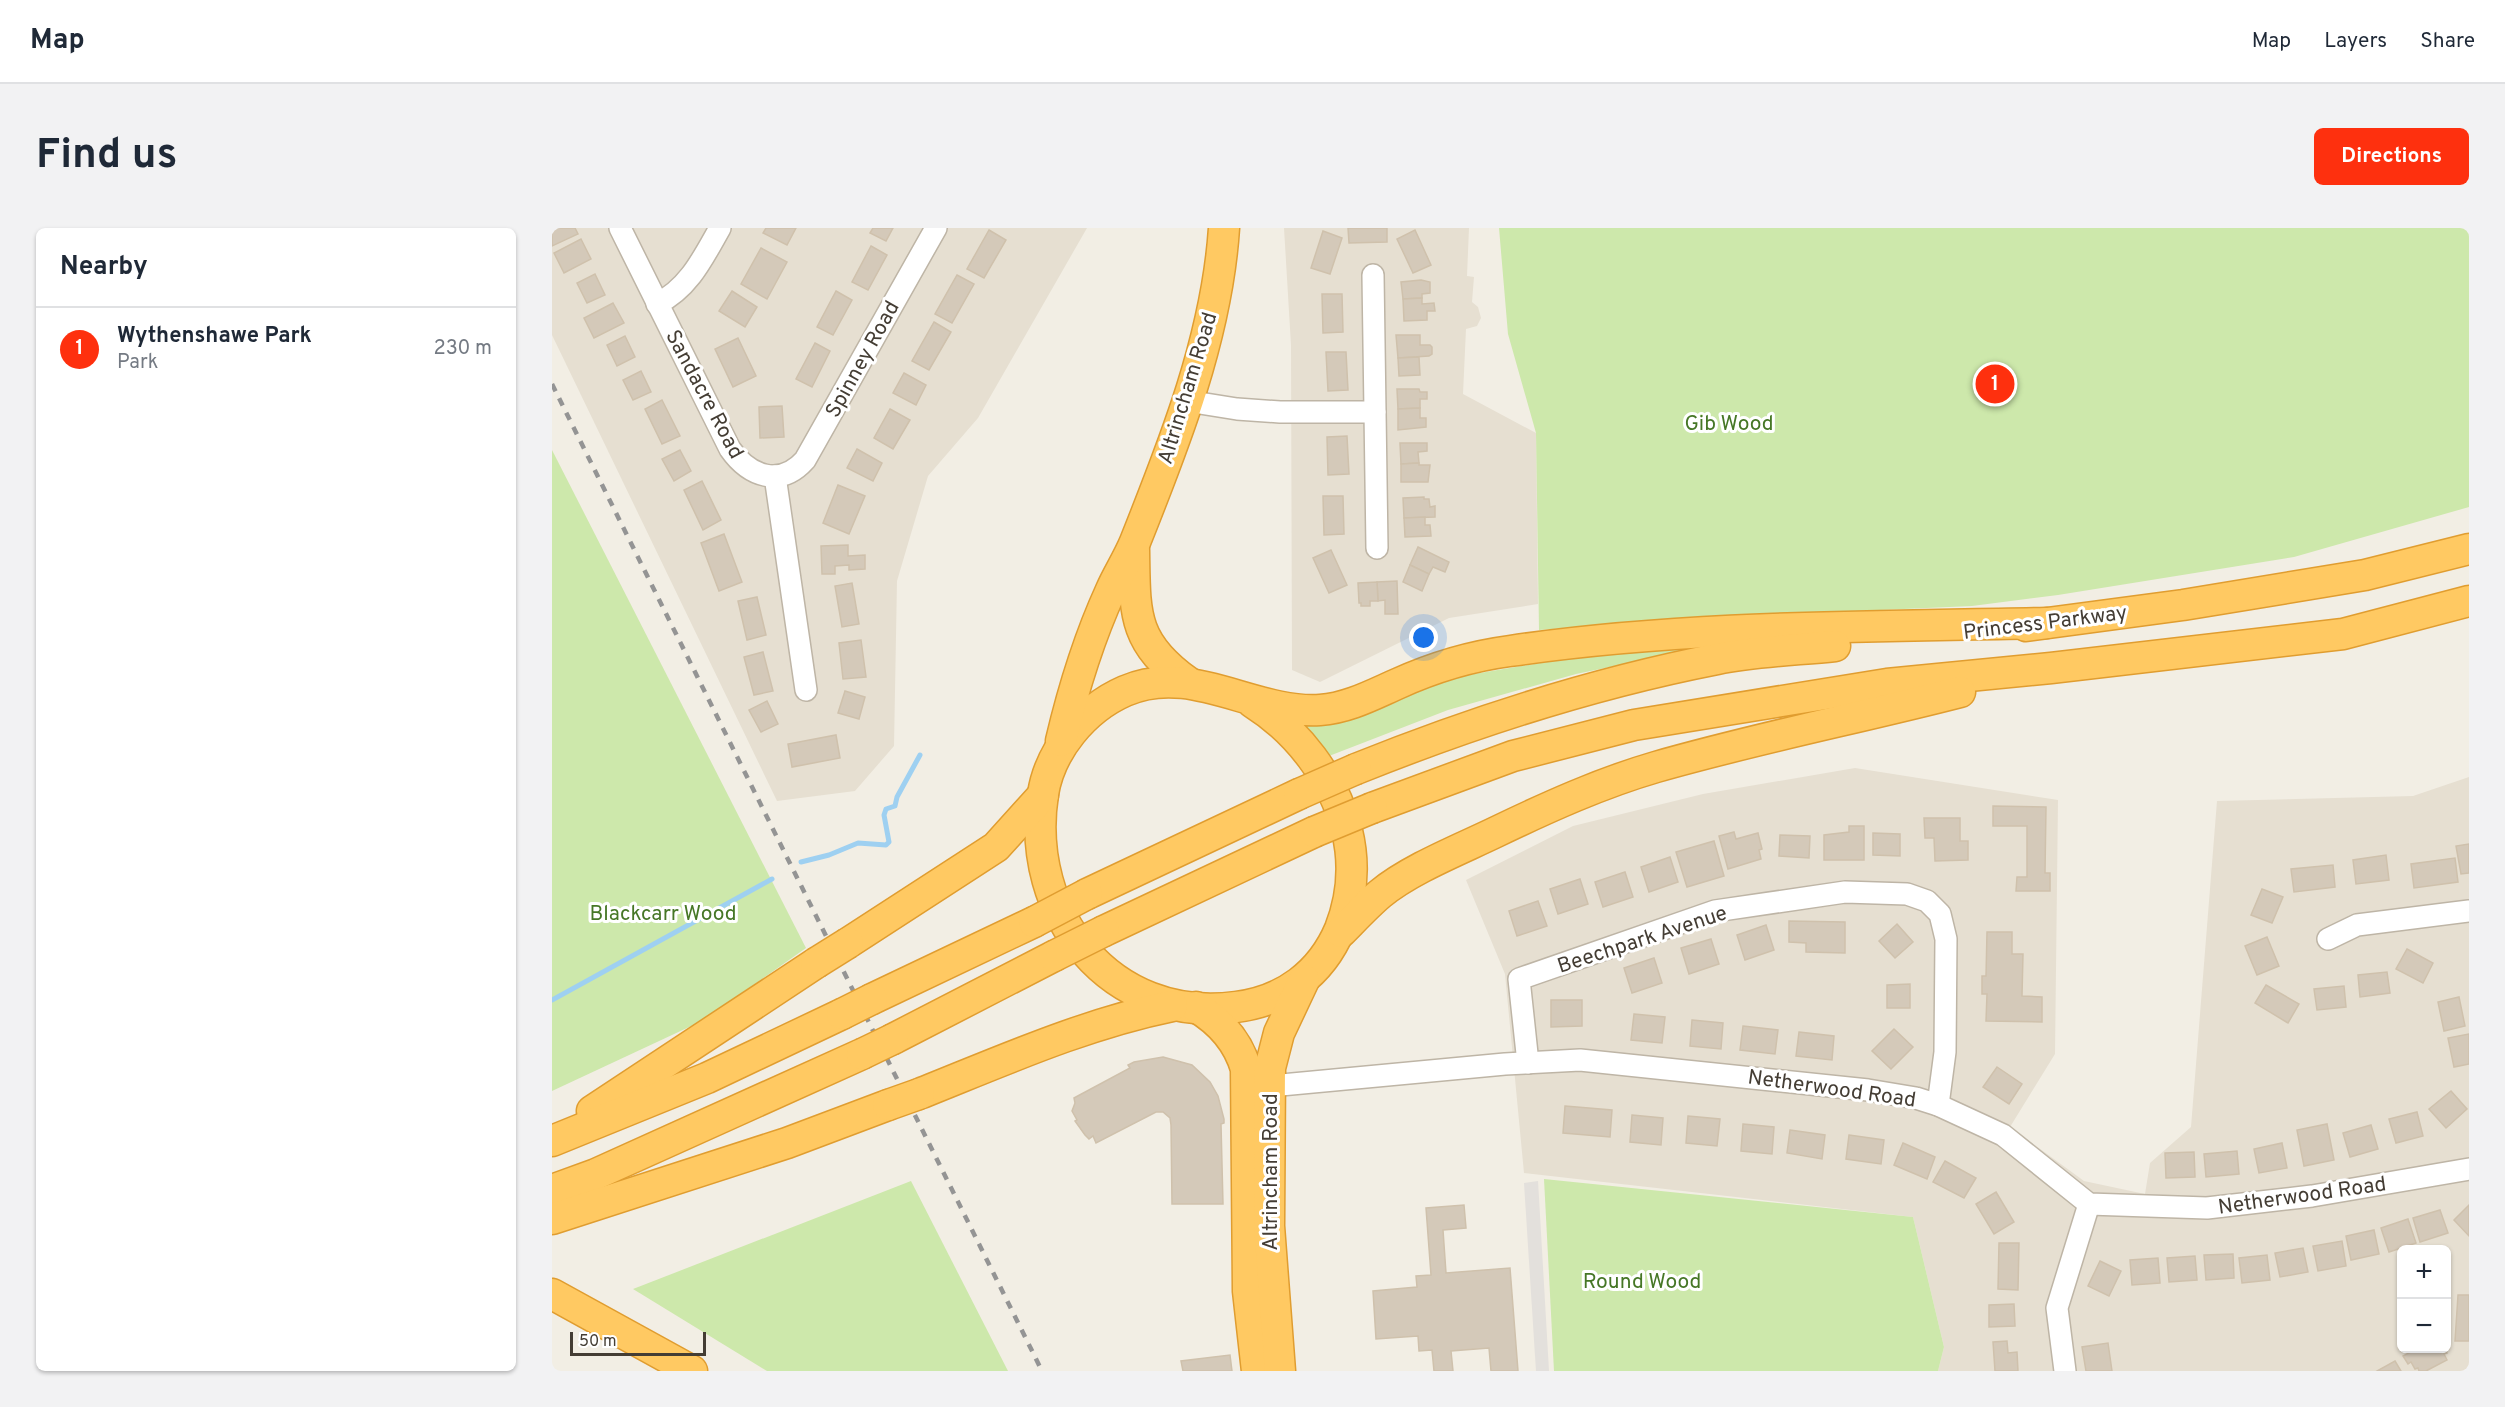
<!DOCTYPE html>
<meta charset="utf-8">
<style>
body{margin:0;font-family:Overpass,sans-serif;background:#f2f2f3;color:#1f2937}
.controls{position:absolute;right:18px;bottom:18px;display:grid;overflow:hidden;border-radius:9px;box-shadow:0 2px 4px #0004}
.controls button{width:54px;height:54px;display:grid;place-items:center;padding:0;border:0;border-bottom:2px solid #e0e1e3;background:#fff;color:#1f2937;font:30px sans-serif}
.scale{position:absolute;left:18px;bottom:15px;width:136px;box-sizing:border-box;padding-left:6px;border:3px solid #443d34;border-top:0;font-size:16px;line-height:21px;white-space:nowrap;color:#443d34;-webkit-text-stroke:4px #fff;paint-order:stroke}
.you{position:absolute;left:872px;top:410px;width:21px;height:21px;margin:-15px;border:4px solid #fff;border-radius:50%;background:#1a73e8;box-shadow:0 0 0 9px #1a73e833}
.badge{display:grid;place-items:center;width:39px;height:39px;border-radius:50%;background:#fe300e;color:#fff;font-size:20px;font-weight:700}
.pin{position:absolute;translate:-50% -50%;border:3px solid #fff;box-shadow:0 2px 6px #0006}
.list{margin:0;padding:0;list-style:none}
h2{display:flex;justify-content:space-between;align-items:center;height:78px;margin:0;padding:0 24px;font-size:26px}
h2 small{font-size:20px;font-weight:400;color:#747a83}
.list li{display:grid;grid-template-columns:39px 1fr auto;gap:18px;align-items:center;box-sizing:border-box;height:84px;padding:0 24px;border-top:2px solid #e0e1e3}
.list b{display:block;font-size:22px;white-space:nowrap}
.list p{margin:0;font-size:20px;white-space:nowrap;color:#747a83}
.list em{font-size:20px;font-style:normal;color:#747a83}
.map{position:relative;flex:none;width:1917px;height:1143px;overflow:hidden;border-radius:9px}
header{display:flex;align-items:center;gap:36px;box-sizing:border-box;height:84px;padding:0 30px;background:#fff;border-bottom:2px solid #e0e1e3}
header strong{font-size:28px}
nav{display:flex;gap:33px;margin-inline-start:auto;font-size:21px}
.intro{display:flex;align-items:center;justify-content:space-between;box-sizing:border-box;height:144px;padding:0 36px}
h1{margin:0;font-size:42px}
.button{padding:15px 27px;border-radius:9px;background:#fe300e;color:#fff;font-size:21px;font-weight:700}
main{display:flex;gap:36px;padding:0 36px}
aside{flex:1;background:#fff;border-radius:9px;box-shadow:0 2px 4px #0004}
.map>svg:first-child{display:block}
</style>
<header>
<strong>Map</strong>
<nav><a>Map</a><a>Layers</a><a>Share</a></nav>
</header>
<div class="intro"><h1>Find us</h1><a class="button">Directions</a></div>
<main>
<aside>
<h2>Nearby<small></small></h2>
<ul class="list">
<li><span class="badge">1</span><div><b>Wythenshawe Park</b><p>Park</p></div><em>230 m</em></li>
</ul>
</aside>
<div class="map">
<svg width="1917" height="1143" viewBox="0 0 1917 1143">
<rect width="100%" height="100%" fill="#f2eee4"/>
<g fill="#e6dfd1" fill-rule="evenodd">
<path d="M 0,0 L 535,0 L 426,190 L 376,248 L 345,353 L 342,518 L 303,563 L 225,573 L 0,107 Z"/>
<path d="M 732,0 L 917,0 L 915,48 L 922,49 L 920,74 L 926,79 L 929,90 L 925,98 L 914,101 L 911,166 L 984,205 L 986,376 L 897,390 L 768,454 L 740,442 L 739,117 Z"/>
<path d="M 1303,540 L 1506,572 L 1503,826 L 1458,899 L 1532,953 L 1593,966 L 1598,935 L 1639,899 L 1665,573 L 1861,568 L 1917,549 L 1917,1143 L 1386,1143 L 1392,1119 L 1361,989 L 972,945 L 953,746 L 914,652 L 1021,598 L 1151,566 ZM 1850,1022 L 1894,1022 L 1894,1120 L 1850,1120 Z"/>
</g>
<g fill="#cde8ab">
<path d="M 947,0 L 1917,0 L 1917,279 L 1742,329 L 1506,367 L 1420,378 L 1150,390 L 987,402 L 984,205 L 956,106 Z"/>
<path d="M 0,222 L 254,720 L 150,793 L 0,863 Z"/>
<path d="M 1154,416 L 1155,419 L 1024,446 L 896,482 L 777,528 L 749,494 L 898,450 L 1018,430 Z"/>
<path d="M 992,951 L 1361,989 L 1392,1119 L 1386,1143 L 1002,1143 Z"/>
<path d="M 359,953 L 456,1143 L 215,1143 L 81,1061 Z"/>
</g>
<path fill="#e3e0dc" d="M 986,953 L 997,1143 L 984,1143 L 972,955 Z"/>
<g fill="none" stroke-linecap="round" stroke-linejoin="round">
<g stroke="#9ed0f1" stroke-width="5">
<path d="M 249,634 L 277,627 L 306,615 L 334,617 L 337,614 L 332,587 L 334,581 L 343,578 L 345,569 L 368,527"/>
<path d="M 0,772 L 220,651"/>
</g>
</g>
<g fill="#d4c9b9" stroke="#cfc1ac" stroke-width="1.5">
<path d="M 0,0 L 23,0 L 26,6 L 0,18 Z"/>
<path d="M 214,0 L 244,0 L 235,17 L 211,5 Z"/>
<path d="M 321,0 L 341,0 L 334,13 L 318,5 Z"/>
<path d="M 796,0 L 835,0 L 835,14 L 797,15 Z"/>
<path d="M 437,2 L 454,12 L 432,50 L 415,41 Z"/>
<path d="M 863,2 L 879,37 L 861,45 L 845,11 Z"/>
<path d="M 771,3 L 790,10 L 778,46 L 759,40 Z"/>
<path d="M 29,11 L 39,31 L 12,45 L 2,25 Z"/>
<path d="M 319,18 L 335,27 L 316,62 L 300,54 Z"/>
<path d="M 209,20 L 235,34 L 215,71 L 189,56 Z"/>
<path d="M 43,46 L 53,67 L 35,75 L 25,55 Z"/>
<path d="M 405,47 L 422,56 L 400,95 L 383,86 Z"/>
<path d="M 869,52 L 878,54 L 878,65 L 870,66 L 870,70 L 851,71 L 849,54 Z"/>
<path d="M 180,63 L 205,79 L 193,99 L 167,83 Z"/>
<path d="M 284,63 L 300,72 L 281,107 L 265,99 Z"/>
<path d="M 770,66 L 790,66 L 791,104 L 771,105 Z"/>
<path d="M 870,70 L 870,76 L 882,75 L 883,83 L 875,83 L 875,92 L 852,93 L 851,71 Z"/>
<path d="M 61,75 L 72,95 L 42,110 L 32,90 Z"/>
<path d="M 382,94 L 399,104 L 377,142 L 360,133 Z"/>
<path d="M 844,107 L 868,107 L 868,117 L 878,117 L 880,119 L 880,126 L 877,128 L 846,130 Z"/>
<path d="M 73,108 L 83,129 L 65,138 L 55,117 Z"/>
<path d="M 186,110 L 204,148 L 181,159 L 163,121 Z"/>
<path d="M 263,115 L 278,123 L 260,159 L 244,151 Z"/>
<path d="M 774,124 L 794,124 L 796,162 L 776,163 Z"/>
<path d="M 867,129 L 868,147 L 847,148 L 846,130 Z"/>
<path d="M 89,143 L 99,164 L 81,172 L 71,152 Z"/>
<path d="M 352,145 L 374,157 L 364,177 L 341,165 Z"/>
<path d="M 845,161 L 867,161 L 868,164 L 875,164 L 875,171 L 868,171 L 868,180 L 846,181 Z"/>
<path d="M 110,172 L 128,208 L 110,216 L 93,181 Z"/>
<path d="M 230,178 L 232,209 L 208,210 L 207,179 Z"/>
<path d="M 868,180 L 868,190 L 874,190 L 874,199 L 846,202 L 846,181 Z"/>
<path d="M 338,181 L 358,192 L 341,221 L 322,210 Z"/>
<path d="M 795,208 L 797,246 L 776,247 L 775,209 Z"/>
<path d="M 848,215 L 875,215 L 875,223 L 866,224 L 867,235 L 849,236 Z"/>
<path d="M 305,221 L 330,235 L 321,253 L 295,240 Z"/>
<path d="M 128,222 L 139,243 L 122,253 L 110,231 Z"/>
<path d="M 867,235 L 867,237 L 878,237 L 876,254 L 849,254 L 849,236 Z"/>
<path d="M 150,253 L 169,292 L 151,302 L 132,262 Z"/>
<path d="M 286,257 L 313,268 L 297,306 L 271,295 Z"/>
<path d="M 771,268 L 791,268 L 792,306 L 772,307 Z"/>
<path d="M 872,269 L 872,271 L 877,271 L 878,279 L 883,278 L 883,289 L 852,290 L 851,270 Z"/>
<path d="M 873,289 L 873,297 L 878,297 L 879,308 L 853,309 L 852,290 Z"/>
<path d="M 172,306 L 190,354 L 167,363 L 149,315 Z"/>
<path d="M 296,317 L 296,328 L 313,327 L 313,341 L 297,342 L 297,337 L 283,338 L 283,346 L 270,346 L 269,318 Z"/>
<path d="M 866,319 L 897,334 L 893,344 L 881,339 L 877,346 L 858,337 Z"/>
<path d="M 779,322 L 795,357 L 777,365 L 761,330 Z"/>
<path d="M 858,337 L 877,346 L 870,363 L 851,354 Z"/>
<path d="M 845,353 L 846,386 L 833,386 L 833,372 L 826,373 L 825,354 Z"/>
<path d="M 825,354 L 826,373 L 818,373 L 818,378 L 809,378 L 809,375 L 807,375 L 806,355 Z"/>
<path d="M 300,355 L 307,396 L 290,399 L 283,358 Z"/>
<path d="M 205,369 L 214,407 L 195,412 L 186,373 Z"/>
<path d="M 309,412 L 314,449 L 291,451 L 287,415 Z"/>
<path d="M 211,424 L 221,463 L 202,467 L 192,429 Z"/>
<path d="M 293,463 L 313,469 L 307,491 L 286,485 Z"/>
<path d="M 215,473 L 226,496 L 209,504 L 197,482 Z"/>
<path d="M 284,507 L 288,530 L 240,539 L 236,516 Z"/>
<path d="M 1441,578 L 1494,579 L 1493,645 L 1498,645 L 1498,663 L 1464,663 L 1465,649 L 1475,649 L 1475,598 L 1441,598 Z"/>
<path d="M 1372,590 L 1408,590 L 1408,613 L 1416,613 L 1416,632 L 1383,633 L 1382,610 L 1373,610 Z"/>
<path d="M 1297,598 L 1312,598 L 1312,632 L 1272,632 L 1272,607 L 1297,604 Z"/>
<path d="M 1182,604 L 1184,611 L 1206,605 L 1210,621 L 1207,622 L 1209,631 L 1176,641 L 1167,608 Z"/>
<path d="M 1321,605 L 1348,606 L 1348,628 L 1321,627 Z"/>
<path d="M 1228,607 L 1258,608 L 1257,630 L 1227,628 Z"/>
<path d="M 1162,613 L 1172,648 L 1135,659 L 1124,624 Z"/>
<path d="M 1917,616 L 1917,645 L 1909,646 L 1904,618 Z"/>
<path d="M 1834,627 L 1837,652 L 1804,656 L 1801,632 Z"/>
<path d="M 1118,629 L 1126,654 L 1097,664 L 1089,639 Z"/>
<path d="M 1903,630 L 1906,654 L 1862,660 L 1859,636 Z"/>
<path d="M 1781,637 L 1783,659 L 1742,664 L 1739,641 Z"/>
<path d="M 1073,644 L 1081,669 L 1051,679 L 1043,654 Z"/>
<path d="M 1028,651 L 1036,676 L 1006,686 L 998,661 Z"/>
<path d="M 1710,661 L 1731,669 L 1720,695 L 1699,687 Z"/>
<path d="M 986,673 L 995,698 L 965,708 L 957,683 Z"/>
<path d="M 1237,693 L 1293,694 L 1293,725 L 1254,724 L 1254,715 L 1237,714 Z"/>
<path d="M 1345,696 L 1361,714 L 1343,730 L 1327,713 Z"/>
<path d="M 1214,697 L 1222,722 L 1193,732 L 1185,707 Z"/>
<path d="M 1435,704 L 1460,704 L 1460,726 L 1471,726 L 1470,768 L 1490,769 L 1490,794 L 1434,793 L 1435,766 L 1430,766 L 1430,748 L 1434,748 Z"/>
<path d="M 1715,709 L 1727,738 L 1705,747 L 1693,718 Z"/>
<path d="M 1159,711 L 1167,736 L 1137,746 L 1129,720 Z"/>
<path d="M 1855,721 L 1881,735 L 1871,755 L 1844,741 Z"/>
<path d="M 1102,730 L 1110,755 L 1080,765 L 1072,740 Z"/>
<path d="M 1835,744 L 1838,765 L 1808,769 L 1806,747 Z"/>
<path d="M 1358,756 L 1358,780 L 1335,780 L 1335,757 Z"/>
<path d="M 1714,757 L 1747,776 L 1736,795 L 1703,775 Z"/>
<path d="M 1792,758 L 1794,779 L 1765,782 L 1762,761 Z"/>
<path d="M 1907,769 L 1913,798 L 1892,803 L 1886,774 Z"/>
<path d="M 999,772 L 1030,772 L 1030,798 L 999,799 Z"/>
<path d="M 1082,786 L 1113,789 L 1110,815 L 1079,812 Z"/>
<path d="M 1140,792 L 1171,795 L 1169,821 L 1138,818 Z"/>
<path d="M 1191,798 L 1226,802 L 1223,826 L 1188,822 Z"/>
<path d="M 1342,801 L 1361,819 L 1339,841 L 1320,823 Z"/>
<path d="M 1247,804 L 1282,808 L 1280,832 L 1244,828 Z"/>
<path d="M 1917,806 L 1917,836 L 1902,839 L 1896,810 Z"/>
<path d="M 611,829 L 640,837 L 658,854 L 666,868 L 672,891 L 672,895 L 669,896 L 671,976 L 620,976 L 619,897 L 618,890 L 611,884 L 604,884 L 544,915 L 541,908 L 537,911 L 533,907 L 523,893 L 525,892 L 520,883 L 523,875 L 522,870 L 578,840 L 576,837 L 582,834 Z"/>
<path d="M 1445,839 L 1470,856 L 1457,876 L 1431,859 Z"/>
<path d="M 1899,863 L 1915,881 L 1894,900 L 1877,881 Z"/>
<path d="M 1013,878 L 1060,882 L 1058,909 L 1011,905 Z"/>
<path d="M 1865,884 L 1871,908 L 1844,915 L 1837,891 Z"/>
<path d="M 1080,887 L 1111,890 L 1109,917 L 1078,914 Z"/>
<path d="M 1136,888 L 1168,891 L 1165,918 L 1134,915 Z"/>
<path d="M 1191,896 L 1222,899 L 1220,926 L 1189,923 Z"/>
<path d="M 1775,896 L 1782,932 L 1752,938 L 1745,902 Z"/>
<path d="M 1819,897 L 1826,921 L 1798,929 L 1791,905 Z"/>
<path d="M 1238,902 L 1273,907 L 1270,931 L 1235,925 Z"/>
<path d="M 1297,907 L 1332,912 L 1329,936 L 1294,931 Z"/>
<path d="M 1351,915 L 1383,929 L 1375,951 L 1342,937 Z"/>
<path d="M 1730,915 L 1735,940 L 1707,945 L 1702,921 Z"/>
<path d="M 1685,923 L 1687,946 L 1654,949 L 1652,926 Z"/>
<path d="M 1642,924 L 1643,949 L 1614,950 L 1613,925 Z"/>
<path d="M 1393,933 L 1424,950 L 1412,970 L 1381,954 Z"/>
<path d="M 1444,964 L 1462,994 L 1442,1006 L 1424,976 Z"/>
<path d="M 912,977 L 914,1000 L 891,1002 L 894,1045 L 958,1040 L 966,1143 L 939,1143 L 937,1120 L 899,1123 L 901,1143 L 882,1143 L 880,1122 L 867,1123 L 866,1108 L 824,1111 L 821,1063 L 865,1059 L 864,1048 L 879,1047 L 874,980 Z"/>
<path d="M 1917,977 L 1917,1008 L 1902,992 Z"/>
<path d="M 1888,982 L 1896,1005 L 1868,1014 L 1861,990 Z"/>
<path d="M 1856,991 L 1864,1015 L 1837,1024 L 1829,1000 Z"/>
<path d="M 1822,1002 L 1827,1026 L 1799,1032 L 1794,1008 Z"/>
<path d="M 1790,1013 L 1794,1038 L 1766,1043 L 1761,1018 Z"/>
<path d="M 1447,1015 L 1467,1015 L 1466,1062 L 1446,1061 Z"/>
<path d="M 1751,1020 L 1756,1044 L 1728,1049 L 1723,1025 Z"/>
<path d="M 1681,1026 L 1682,1050 L 1654,1052 L 1652,1027 Z"/>
<path d="M 1715,1027 L 1718,1052 L 1690,1055 L 1687,1030 Z"/>
<path d="M 1643,1028 L 1645,1052 L 1617,1054 L 1615,1030 Z"/>
<path d="M 1606,1030 L 1608,1055 L 1580,1057 L 1578,1032 Z"/>
<path d="M 1548,1033 L 1569,1043 L 1557,1068 L 1536,1058 Z"/>
<path d="M 1906,1067 L 1917,1067 L 1917,1113 L 1903,1113 Z"/>
<path d="M 1462,1076 L 1463,1098 L 1437,1099 L 1437,1077 Z"/>
<path d="M 1455,1113 L 1456,1125 L 1465,1124 L 1466,1143 L 1443,1143 L 1441,1114 Z"/>
<path d="M 1556,1115 L 1560,1143 L 1534,1143 L 1530,1119 Z"/>
<path d="M 1866,1120 L 1893,1120 L 1895,1125 L 1892,1126 L 1895,1132 L 1874,1143 L 1867,1143 L 1866,1140 L 1863,1141 L 1859,1134 L 1856,1136 L 1851,1128 Z"/>
<path d="M 678,1127 L 680,1143 L 631,1143 L 629,1133 Z"/>
<path d="M 1843,1133 L 1849,1143 L 1825,1143 Z"/>
</g>
<g fill="none" stroke-linecap="round" stroke-linejoin="round">
<g stroke="#beb5a6" stroke-width="24">
<g id="minor">
<path d="M 68,0 L 178,221 C 197,248 228,260 253,232 L 384,0"/>
<path d="M 821,47 L 825,320"/>
<path d="M 105,76 C 137,60 151,30 168,0"/>
<path d="M 635,173 L 685,181 L 728,184 L 823,184"/>
<path d="M 223,248 L 254,462"/>
<path d="M 1776,711 L 1805,697 L 1917,683"/>
<path d="M 976,835 L 967,751 L 1163,683 L 1293,664 L 1355,666 L 1375,673 L 1388,686 L 1394,711 L 1393,824 L 1386,877"/>
<path d="M 718,858 L 953,836 L 1028,832 L 1316,862 L 1364,870 L 1386,877 L 1451,907 L 1537,976 L 1655,980 L 1760,968 L 1917,941"/>
<path d="M 1513,1143 L 1505,1080 L 1537,976"/>
</g>
</g>
<g stroke="#e09d30" stroke-width="33">
<g id="highway">
<path d="M 582,322 C 583,385 580,414 636,454"/>
<path d="M 1474,398 L 1631,377 L 1813,347 L 1917,321"/>
<path d="M 700,474 C 746,503 782,550 795,603 C 803,636 800,670 788,701 C 769,746 732,773 684,779 C 559,796 472,686 491,566 C 498,522 532,481 573,463 C 639,434 701,486 768,482 C 796,480 820,467 845,456 C 880,440 920,428 958,423 C 1136,397 1316,399 1495,395"/>
<path d="M 509,513 C 521,462 537,410 559,362 C 566,346 576,331 583,314 C 623,214 665,108 672,0"/>
<path d="M 804,541 C 921,494 1042,455 1165,431 C 1204,423 1244,422 1283,418"/>
<path d="M 820,580 L 961,528 L 1082,497 L 1335,456 L 1499,440 L 1791,406 L 1917,373"/>
<path d="M 535,666 L 747,566"/>
<path d="M 552,703 L 762,604"/>
<path d="M 789,704 C 802,691 815,677 828,666 C 858,641 909,621 944,604 C 996,579 1049,555 1104,539 C 1205,510 1307,490 1408,464"/>
<path d="M 296,715 L 444,619 L 491,567"/>
<path d="M 320,771 L 482,694"/>
<path d="M 644,779 C 669,794 686,813 694,841 L 696,1063 L 705,1143"/>
<path d="M 341,811 L 502,728"/>
<path d="M 367,866 C 450,833 532,796 620,778"/>
<path d="M 40,883 L 264,735"/>
<path d="M 0,913 L 155,850 L 290,786"/>
<path d="M 0,962 L 44,946 L 310,826"/>
<path d="M 0,991 L 235,915 L 336,877"/>
<path d="M 0,1066 L 140,1143"/>
<path d="M 728,1143 L 717,998 L 718,840 L 727,805 L 752,752"/>
</g>
</g>
<use href="#minor" stroke="#fff" stroke-width="21"/>
<use href="#highway" stroke="#ffc962" stroke-width="30"/>
<path stroke="#949494" stroke-width="4.5" stroke-dasharray="8 8" stroke-linecap="butt" d="M 0,156 L 490,1143"/>
<g stroke="#e09d30" stroke-width="33" stroke-linecap="butt">
<g id="highway-bridge">
<path d="M 747,566 L 804,541"/>
<path d="M 762,604 L 820,580"/>
<path d="M 482,694 L 535,666"/>
<path d="M 502,728 L 552,703"/>
<path d="M 264,735 L 296,715"/>
<path d="M 290,786 L 320,771"/>
<path d="M 310,826 L 341,811"/>
<path d="M 336,877 L 367,866"/>
</g>
</g>
<use href="#highway-bridge" stroke="#ffc962" stroke-width="30"/>
</g>
<g text-anchor="middle" stroke-width="6" stroke-linejoin="round" paint-order="stroke">
<g font-size="21" fill="#443d34" stroke="#fff">
<text transform="translate(310 131) rotate(-61)" y="7">Spinney Road</text>
<text transform="translate(635 160) rotate(-73)" y="7">Altrincham Road</text>
<text transform="translate(153 166) rotate(62)" y="7">Sandacre Road</text>
<text transform="translate(1493 394) rotate(-7)" y="7">Princess Parkway</text>
<text transform="translate(1090 711) rotate(-18)" y="7">Beechpark Avenue</text>
<text transform="translate(1280 860) rotate(8)" y="7">Netherwood Road</text>
<text transform="translate(718 944) rotate(-90)" y="7">Altrincham Road</text>
<text transform="translate(1750 967) rotate(-8)" y="7">Netherwood Road</text>
</g>
<g font-size="21" fill="#467726" stroke="#fff">
<text x="1177" y="202">Gib Wood</text>
<text x="111" y="692">Blackcarr Wood</text>
<text x="1090" y="1060">Round Wood</text>
</g>
</g>
</svg>
<div class="controls">
<button>+</button>
<button>−</button>
</div>
<div class="scale">50 m</div>
<div class="you"></div>
<div class="pin badge" style="left:1443px;top:156px">1</div>
</div>
</main>
